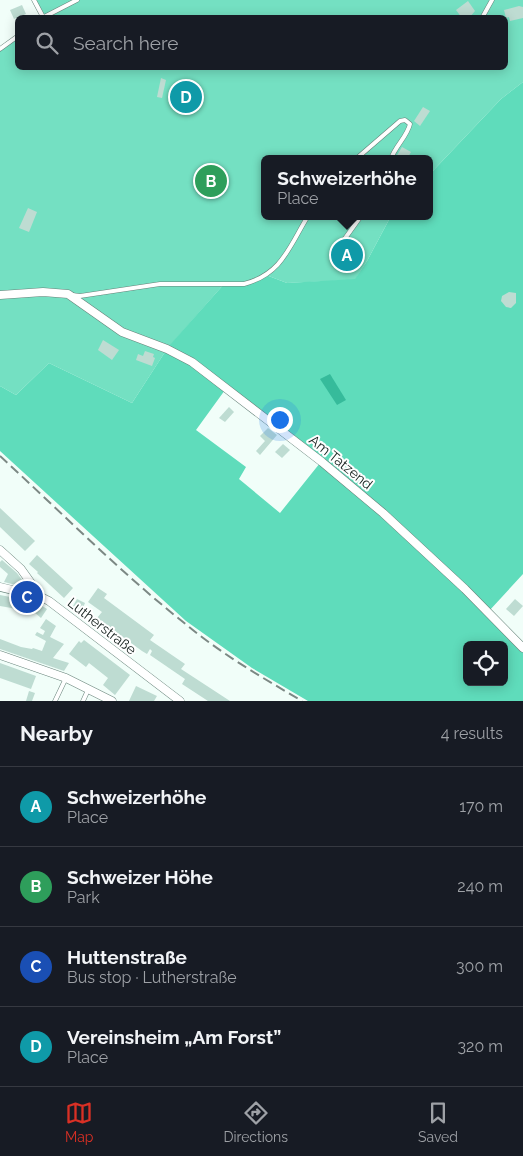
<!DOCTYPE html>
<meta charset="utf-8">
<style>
body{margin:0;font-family:Raleway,sans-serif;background:#20242c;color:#f1f3f6}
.controls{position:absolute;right:15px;bottom:15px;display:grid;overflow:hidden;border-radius:8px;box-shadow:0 2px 12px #0003}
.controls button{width:45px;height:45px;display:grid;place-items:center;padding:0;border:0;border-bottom:1px solid #363941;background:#171b24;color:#f1f3f6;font:25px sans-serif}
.you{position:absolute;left:279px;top:419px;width:18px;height:18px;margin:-12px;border:4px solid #fff;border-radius:50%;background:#1a73e8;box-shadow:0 0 0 8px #1a73e833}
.badge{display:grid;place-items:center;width:32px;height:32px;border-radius:50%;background:#d93025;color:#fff;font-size:16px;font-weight:700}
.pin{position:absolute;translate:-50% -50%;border:2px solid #fff;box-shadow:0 1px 5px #0006}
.popup{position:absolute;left:261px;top:155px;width:172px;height:65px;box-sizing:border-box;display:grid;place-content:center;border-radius:8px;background:#171b24;filter:drop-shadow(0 1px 4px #0005);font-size:16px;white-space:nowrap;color:#9ea1a6}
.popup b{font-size:19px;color:#f1f3f6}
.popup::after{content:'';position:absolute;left:50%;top:100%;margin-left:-10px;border:10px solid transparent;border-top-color:#171b24}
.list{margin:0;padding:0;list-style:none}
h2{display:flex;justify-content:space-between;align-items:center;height:65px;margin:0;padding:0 20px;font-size:21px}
h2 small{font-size:16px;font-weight:400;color:#9ea1a6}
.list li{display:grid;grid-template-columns:32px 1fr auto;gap:15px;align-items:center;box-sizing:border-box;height:80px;padding:0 20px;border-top:1px solid #363941}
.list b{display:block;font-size:19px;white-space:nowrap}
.list p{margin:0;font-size:16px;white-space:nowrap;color:#9ea1a6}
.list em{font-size:16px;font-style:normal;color:#9ea1a6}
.icon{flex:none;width:28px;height:28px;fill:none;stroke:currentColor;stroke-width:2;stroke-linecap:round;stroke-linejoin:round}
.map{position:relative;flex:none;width:523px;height:701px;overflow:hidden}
.search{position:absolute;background:#171b24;box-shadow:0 2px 12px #0003;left:15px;right:15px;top:15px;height:55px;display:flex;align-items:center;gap:12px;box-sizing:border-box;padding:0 18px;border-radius:8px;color:#9ea1a6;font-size:19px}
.sheet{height:385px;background:#171b24}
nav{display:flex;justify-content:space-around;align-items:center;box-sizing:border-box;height:70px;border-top:1px solid #363941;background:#171b24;font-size:14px;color:#9ea1a6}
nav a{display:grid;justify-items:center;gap:2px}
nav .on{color:#d93025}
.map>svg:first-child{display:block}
</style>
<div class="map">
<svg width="523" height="701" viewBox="0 0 523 701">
<rect width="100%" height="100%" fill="#f1fef9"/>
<path fill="#74e0c2" d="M 34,0 L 523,0 L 523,82 L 501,99 L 430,174 L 430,159 L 264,159 L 264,216 L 391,216 L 367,261 L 355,280 L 287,283 L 266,275 L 255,281 L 224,284 L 167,349 L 132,403 L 49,363 L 16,395 L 0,386 L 0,51 L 17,37 L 18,68 L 506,68 L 506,18 L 42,18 Z"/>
<g fill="#5fdcbb" fill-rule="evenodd">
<path d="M 523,82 L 523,574 L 489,611 L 384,511 L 168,347 L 224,284 L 244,284 L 266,275 L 287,283 L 355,279 L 367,261 L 391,216 L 430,216 L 430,174 L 501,99 Z"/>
<path d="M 165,352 L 190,364 L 225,390 L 196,430 L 246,467 L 239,479 L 280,513 L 320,463 L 380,514 L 464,590 L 523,652 L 523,701 L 308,701 L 252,668 L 186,621 L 0,451 L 0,386 L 16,395 L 49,363 L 132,403 ZM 467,645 L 504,645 L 504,682 L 467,682 Z"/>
</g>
<path fill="#36bb9b" d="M 330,374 L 346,400 L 337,405 L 320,379 Z"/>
<g fill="#bedcd2">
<path d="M 468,1 L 475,11 L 469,18 L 462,18 L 456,10 Z"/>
<path d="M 22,5 L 26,14 L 14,19 L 10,10 Z"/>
<path d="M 519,6 L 523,7 L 523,18 L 510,21 L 509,17 L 506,18 L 504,10 Z"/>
<path d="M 161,78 L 166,80 L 162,98 L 157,97 Z"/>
<path d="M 190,88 L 195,96 L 183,105 L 177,98 Z"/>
<path d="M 423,107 L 430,111 L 420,126 L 414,121 Z"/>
<path d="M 402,147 L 411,152 L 407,159 L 396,157 Z"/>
<path d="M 28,208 L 37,212 L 29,232 L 19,228 Z"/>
<path d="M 345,245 L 357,251 L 351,266 L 337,260 Z"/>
<path d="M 509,292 L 516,293 L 516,303 L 511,308 L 506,307 L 501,301 L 502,296 Z"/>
<path d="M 103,340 L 119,350 L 112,360 L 98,350 Z"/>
<path d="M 145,351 L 154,354 L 153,357 L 155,358 L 152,366 L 136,360 L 138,354 L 143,356 Z"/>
<path d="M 229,407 L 234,412 L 225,422 L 219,418 Z"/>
<path d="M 268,428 L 277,435 L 260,455 L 256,451 L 265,441 L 260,436 Z"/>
<path d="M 283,444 L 290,450 L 282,458 L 275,452 Z"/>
<path d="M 0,508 L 35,541 L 25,551 L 0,527 Z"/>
<path d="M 37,555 L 73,588 L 64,598 L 37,573 L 38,572 L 29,564 Z"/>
<path d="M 2,560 L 17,573 L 28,588 L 4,582 L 8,574 L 0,567 L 0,562 Z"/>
<path d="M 98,588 L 107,594 L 104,598 L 154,635 L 150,640 L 185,664 L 181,669 L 230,701 L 208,701 L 182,684 L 185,679 L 150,655 L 152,651 L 150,649 L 147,654 L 142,651 L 97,618 L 102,612 L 88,602 Z"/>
<path d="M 0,595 L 36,602 L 47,609 L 41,618 L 34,612 L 0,606 Z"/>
<path d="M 77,599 L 85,603 L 81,612 L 72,608 Z"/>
<path d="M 515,599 L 523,606 L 514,616 L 506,609 Z"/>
<path d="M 46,619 L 56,626 L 50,637 L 64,644 L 53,658 L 69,663 L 64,671 L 0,649 L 0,639 L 21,647 L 32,649 L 33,648 L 42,651 L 46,641 L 35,635 L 37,632 L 43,635 L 45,631 L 40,628 Z"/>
<path d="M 84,640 L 130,675 L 115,695 L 103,685 L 108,678 L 89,663 L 86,667 L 69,654 L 79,641 L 81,643 Z"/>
<path d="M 0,663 L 36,676 L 31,689 L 0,678 Z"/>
<path d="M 136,686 L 157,696 L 154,701 L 129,701 Z"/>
<path d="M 29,691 L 35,693 L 32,701 L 26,701 Z"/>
</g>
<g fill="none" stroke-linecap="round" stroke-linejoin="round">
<g stroke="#67837a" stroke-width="5">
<g id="service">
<path d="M 34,0 L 43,17"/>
<path d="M 42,18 L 77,0"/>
<path d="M 482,18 L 492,0"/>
<path d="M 0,49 L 18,36"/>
<path d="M 356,159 L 400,121 L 405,120 L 410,124 C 407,137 395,146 391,159"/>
<path d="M 341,244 L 361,216"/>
<path d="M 72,295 L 80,296 L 160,284 L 244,284 C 282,274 289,247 308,216"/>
<path d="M 55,701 L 66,678"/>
<path d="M 83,701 L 88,690"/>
</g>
</g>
<g stroke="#67837a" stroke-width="9">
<g id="minor">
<path d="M 0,295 L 43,292 L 68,294 L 122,332 L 167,349 L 192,362 L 322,462 L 383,513 L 465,589 L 523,648"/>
<path d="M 0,550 L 21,569 L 41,597"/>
<path d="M 0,587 L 41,597 L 49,601 L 180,701"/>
<path d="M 0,655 L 66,678 L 112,701"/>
</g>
</g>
<use href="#service" stroke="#fff" stroke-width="4"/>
<use href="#minor" stroke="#fff" stroke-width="8"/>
<path stroke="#7c8884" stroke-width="2" stroke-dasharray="10 5" stroke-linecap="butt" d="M 0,456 C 62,513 122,574 188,626 C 223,655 263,678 302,701"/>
</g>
<g text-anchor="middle" stroke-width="4" stroke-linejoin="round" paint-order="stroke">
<g font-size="14" fill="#16211e" stroke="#fff">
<text transform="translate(341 462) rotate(39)" y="5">Am Tatzend</text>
<text transform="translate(102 626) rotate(38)" y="5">Lutherstraße</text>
</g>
</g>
</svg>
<div class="controls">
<button><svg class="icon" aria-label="locate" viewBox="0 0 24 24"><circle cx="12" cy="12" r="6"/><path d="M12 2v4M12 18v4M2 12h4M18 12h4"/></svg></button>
</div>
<div class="you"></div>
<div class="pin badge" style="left:347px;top:255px;background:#0f9aa8">A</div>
<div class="popup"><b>Schweizerhöhe</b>Place</div>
<div class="pin badge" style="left:211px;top:181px;background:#2e9e5b">B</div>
<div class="pin badge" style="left:27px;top:597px;background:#1a4fb4">C</div>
<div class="pin badge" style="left:186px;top:97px;background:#0f9aa8">D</div>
<div class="search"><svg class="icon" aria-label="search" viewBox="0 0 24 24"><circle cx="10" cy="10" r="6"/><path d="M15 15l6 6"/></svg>Search here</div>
</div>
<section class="sheet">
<h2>Nearby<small>4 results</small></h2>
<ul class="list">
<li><span class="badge" style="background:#0f9aa8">A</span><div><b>Schweizerhöhe</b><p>Place</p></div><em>170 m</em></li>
<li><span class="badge" style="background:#2e9e5b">B</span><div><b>Schweizer Höhe</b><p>Park</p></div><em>240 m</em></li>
<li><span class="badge" style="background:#1a4fb4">C</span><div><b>Huttenstraße</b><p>Bus stop · Lutherstraße</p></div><em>300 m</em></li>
<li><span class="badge" style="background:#0f9aa8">D</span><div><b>Vereinsheim „Am Forst”</b><p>Place</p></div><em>320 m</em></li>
</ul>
</section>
<nav>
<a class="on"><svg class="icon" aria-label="map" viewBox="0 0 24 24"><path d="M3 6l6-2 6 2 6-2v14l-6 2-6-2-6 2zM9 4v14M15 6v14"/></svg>Map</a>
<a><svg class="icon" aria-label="directions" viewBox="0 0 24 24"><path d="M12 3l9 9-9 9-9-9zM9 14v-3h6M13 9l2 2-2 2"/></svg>Directions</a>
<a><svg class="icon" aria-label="saved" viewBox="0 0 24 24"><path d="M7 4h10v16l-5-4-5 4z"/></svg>Saved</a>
</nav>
